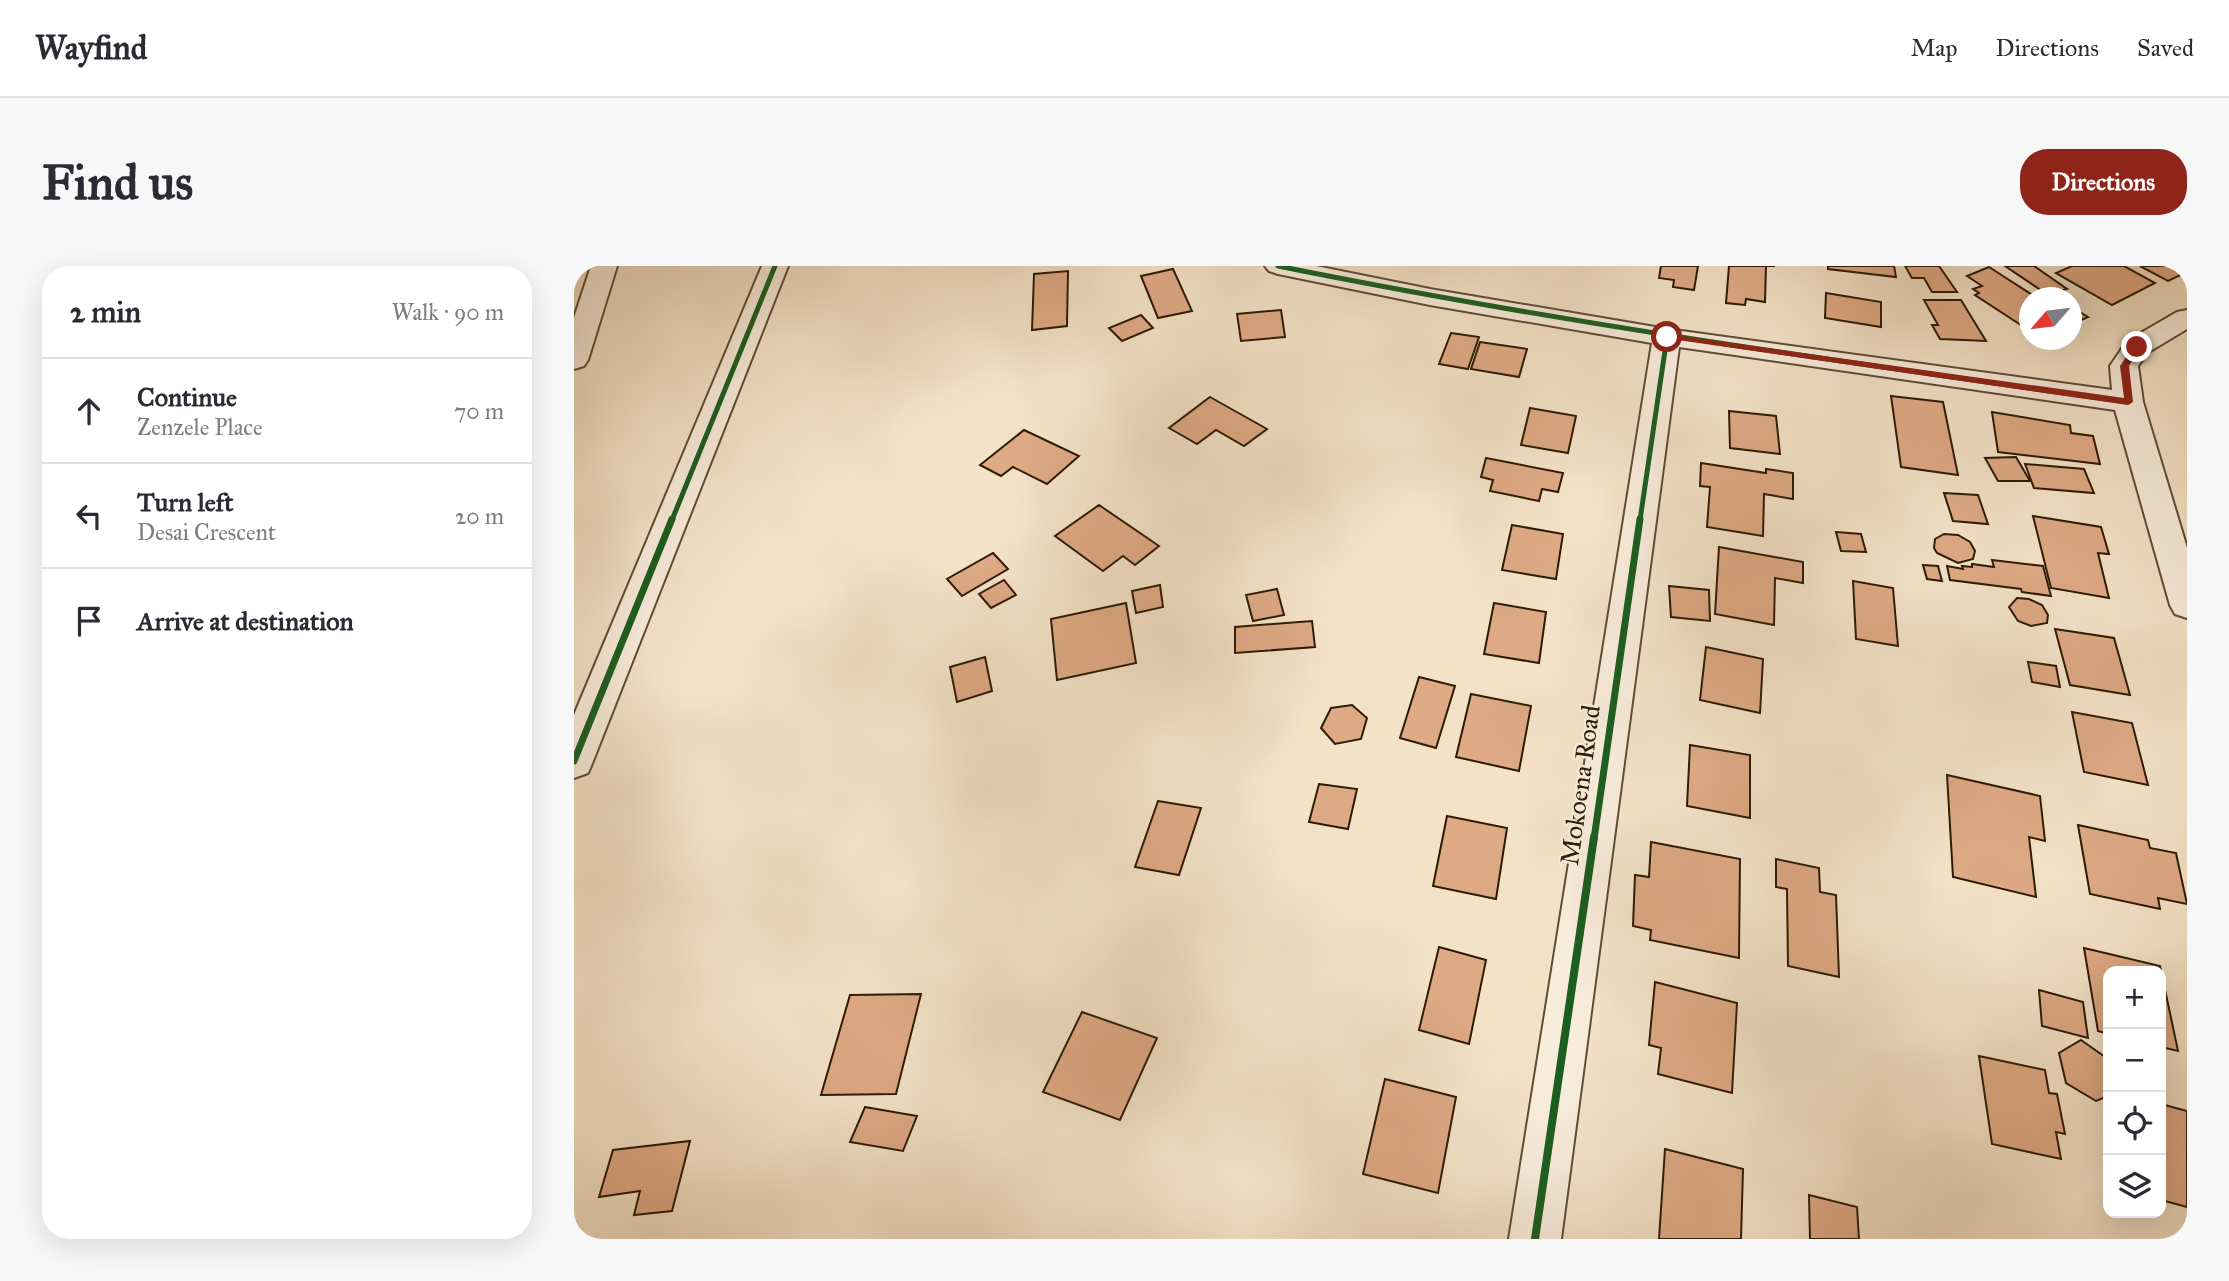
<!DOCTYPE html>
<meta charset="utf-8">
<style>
body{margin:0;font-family:"IM FELL Great Primer",serif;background:#f7f7f7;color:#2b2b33}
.controls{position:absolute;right:21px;bottom:21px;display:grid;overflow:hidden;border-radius:14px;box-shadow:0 7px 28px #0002}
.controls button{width:63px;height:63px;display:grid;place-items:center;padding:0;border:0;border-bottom:2px solid #e1e1e2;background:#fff;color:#2b2b33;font:35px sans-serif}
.compass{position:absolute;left:1445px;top:21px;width:63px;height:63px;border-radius:50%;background:#fff;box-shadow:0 7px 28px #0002;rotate:242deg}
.stop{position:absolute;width:21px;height:21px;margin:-16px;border:5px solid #8f2418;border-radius:50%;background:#fff}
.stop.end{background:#8f2418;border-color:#fff;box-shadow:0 2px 7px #0008}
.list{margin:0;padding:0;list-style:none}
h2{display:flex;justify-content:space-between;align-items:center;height:91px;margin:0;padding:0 28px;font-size:30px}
h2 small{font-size:23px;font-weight:400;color:#7c7c81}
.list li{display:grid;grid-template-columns:46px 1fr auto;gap:21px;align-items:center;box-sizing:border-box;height:105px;padding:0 28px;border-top:2px solid #e1e1e2}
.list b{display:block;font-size:26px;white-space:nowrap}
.list p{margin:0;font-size:23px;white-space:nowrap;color:#7c7c81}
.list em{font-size:23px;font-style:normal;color:#7c7c81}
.icon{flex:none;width:38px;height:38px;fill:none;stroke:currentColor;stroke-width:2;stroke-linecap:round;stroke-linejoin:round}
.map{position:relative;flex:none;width:1613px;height:973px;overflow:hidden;border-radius:28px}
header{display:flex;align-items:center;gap:42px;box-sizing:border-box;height:98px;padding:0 35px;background:#fff;border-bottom:2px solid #e1e1e2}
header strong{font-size:33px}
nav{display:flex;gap:38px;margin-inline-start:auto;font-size:24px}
.intro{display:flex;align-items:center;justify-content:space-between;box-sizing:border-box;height:168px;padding:0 42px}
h1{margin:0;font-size:49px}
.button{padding:18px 32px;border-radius:28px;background:#8f2418;color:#fff;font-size:24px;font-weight:700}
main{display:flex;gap:42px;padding:0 42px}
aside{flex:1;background:#fff;border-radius:28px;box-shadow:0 7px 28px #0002}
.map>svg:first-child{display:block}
</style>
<header>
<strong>Wayfind</strong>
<nav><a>Map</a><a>Directions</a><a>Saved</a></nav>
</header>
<div class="intro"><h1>Find us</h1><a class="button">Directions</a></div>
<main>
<aside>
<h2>2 min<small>Walk · 90 m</small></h2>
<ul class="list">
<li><svg class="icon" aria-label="ahead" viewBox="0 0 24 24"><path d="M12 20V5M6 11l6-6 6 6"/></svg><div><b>Continue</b><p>Zenzele Place</p></div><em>70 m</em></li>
<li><svg class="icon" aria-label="left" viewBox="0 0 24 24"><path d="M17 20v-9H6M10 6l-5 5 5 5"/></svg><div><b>Turn left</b><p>Desai Crescent</p></div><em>20 m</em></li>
<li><svg class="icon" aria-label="arrive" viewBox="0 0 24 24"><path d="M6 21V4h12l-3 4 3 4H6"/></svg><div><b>Arrive at destination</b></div></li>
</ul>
</aside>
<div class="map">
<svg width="1613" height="973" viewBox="0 0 1613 973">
<rect width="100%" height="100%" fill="#f4e2c7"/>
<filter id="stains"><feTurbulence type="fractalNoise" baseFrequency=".00286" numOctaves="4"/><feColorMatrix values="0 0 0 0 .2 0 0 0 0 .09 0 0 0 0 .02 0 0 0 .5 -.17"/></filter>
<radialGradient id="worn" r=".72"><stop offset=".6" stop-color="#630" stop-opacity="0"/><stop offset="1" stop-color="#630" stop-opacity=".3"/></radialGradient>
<g fill="#dea985" stroke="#2d1b03" stroke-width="2">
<path d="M 1087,0 L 1124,0 L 1120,24 L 1099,21 L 1100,14 L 1085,12 Z"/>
<path d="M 1155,0 L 1201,0 L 1192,0 L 1191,36 L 1172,33 L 1171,39 L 1152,37 Z"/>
<path d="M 1254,0 L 1320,0 L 1322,11 L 1254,3 Z"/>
<path d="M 1331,0 L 1365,0 L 1383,26 L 1358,26 L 1350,12 L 1338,12 Z"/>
<path d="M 1431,0 L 1460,0 L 1493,23 L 1474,29 Z"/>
<path d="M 1498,0 L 1550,0 L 1581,17 L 1538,39 L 1482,7 Z"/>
<path d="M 1566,0 L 1613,0 L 1613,6 L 1594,15 Z"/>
<path d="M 1415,1 L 1463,32 L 1456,32 L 1456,65 L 1401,29 L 1405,27 L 1399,23 L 1408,20 L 1393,10 Z"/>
<path d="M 599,3 L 618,45 L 584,52 L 567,10 Z"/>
<path d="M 494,5 L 493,60 L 458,64 L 460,8 Z"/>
<path d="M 1252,27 L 1307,36 L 1307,61 L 1251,52 Z"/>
<path d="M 1350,34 L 1387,34 L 1412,75 L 1366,73 L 1358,59 L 1364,59 Z"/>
<path d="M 1498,41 L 1514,51 L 1498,58 Z"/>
<path d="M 707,44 L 711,71 L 667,75 L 663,48 Z"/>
<path d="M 567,49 L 579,62 L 548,75 L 535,62 Z"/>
<path d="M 877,67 L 905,71 L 894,103 L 865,98 Z"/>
<path d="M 906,76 L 953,83 L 945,111 L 897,103 Z"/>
<path d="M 1317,130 L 1369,136 L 1384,209 L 1327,201 Z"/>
<path d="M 636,131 L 693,163 L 670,180 L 642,164 L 623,178 L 595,162 Z"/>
<path d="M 956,142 L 1002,150 L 994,187 L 947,179 Z"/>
<path d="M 1155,145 L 1202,150 L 1206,188 L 1156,182 Z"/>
<path d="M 1418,146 L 1496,159 L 1497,167 L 1519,170 L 1526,198 L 1424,186 Z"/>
<path d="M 450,164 L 505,190 L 473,218 L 439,201 L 427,210 L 406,199 Z"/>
<path d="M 1442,191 L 1456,215 L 1424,215 L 1411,192 Z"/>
<path d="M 912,192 L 989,207 L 984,226 L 968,223 L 965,235 L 916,225 L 919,214 L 907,211 Z"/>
<path d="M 1127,197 L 1192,207 L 1192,203 L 1219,207 L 1219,233 L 1190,228 L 1189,270 L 1133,261 L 1136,221 L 1126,220 Z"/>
<path d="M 1451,198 L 1510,203 L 1520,227 L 1460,222 Z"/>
<path d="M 1370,227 L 1404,229 L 1414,258 L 1379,255 Z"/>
<path d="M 525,239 L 585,280 L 561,299 L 549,290 L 529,305 L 481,270 Z"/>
<path d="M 1459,250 L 1527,261 L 1535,288 L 1524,287 L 1535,332 L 1477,322 Z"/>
<path d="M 938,259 L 989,268 L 982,313 L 928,304 Z"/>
<path d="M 1262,266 L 1287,268 L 1292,286 L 1267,285 Z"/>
<path d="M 1370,268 L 1384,269 L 1396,276 L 1401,285 L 1399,293 L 1384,297 L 1363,287 L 1360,282 L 1361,273 Z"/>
<path d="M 1145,281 L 1229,296 L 1229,317 L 1201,312 L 1200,359 L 1141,348 Z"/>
<path d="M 419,287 L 434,303 L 388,330 L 373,313 Z"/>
<path d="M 1418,294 L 1469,300 L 1477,330 L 1448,326 L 1447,323 L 1376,314 L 1373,300 L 1389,303 L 1388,300 L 1398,301 L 1398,298 L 1420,301 Z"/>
<path d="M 1349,299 L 1364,300 L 1368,315 L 1353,313 Z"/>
<path d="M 430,314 L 442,329 L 417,342 L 405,328 Z"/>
<path d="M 1279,315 L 1319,322 L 1324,380 L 1282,373 Z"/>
<path d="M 586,319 L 589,341 L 562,347 L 558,325 Z"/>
<path d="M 1095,320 L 1135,324 L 1136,355 L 1097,351 Z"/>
<path d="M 703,323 L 710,349 L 679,355 L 672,329 Z"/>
<path d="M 1443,332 L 1455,333 L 1468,339 L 1474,349 L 1473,357 L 1457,360 L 1444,355 L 1435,341 Z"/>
<path d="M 552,337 L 562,397 L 483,414 L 477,353 Z"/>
<path d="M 920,337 L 972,346 L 965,397 L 910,388 Z"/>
<path d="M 738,355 L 741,381 L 661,387 L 661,361 Z"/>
<path d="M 1481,363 L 1540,372 L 1556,429 L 1496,419 Z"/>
<path d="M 1132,381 L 1189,393 L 1186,447 L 1126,434 Z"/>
<path d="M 411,391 L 418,425 L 383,436 L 376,401 Z"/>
<path d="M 1454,396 L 1482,400 L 1486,421 L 1458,416 Z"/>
<path d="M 845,411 L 881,420 L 862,482 L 826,472 Z"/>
<path d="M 897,428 L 957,440 L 945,505 L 882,491 Z"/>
<path d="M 778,439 L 793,452 L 787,473 L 761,478 L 747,462 L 757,442 Z"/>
<path d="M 1498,446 L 1558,457 L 1574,519 L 1510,506 Z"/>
<path d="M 1116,479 L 1176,489 L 1176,552 L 1113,540 Z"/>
<path d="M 1373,509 L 1466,530 L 1471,575 L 1455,571 L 1462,631 L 1379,611 Z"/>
<path d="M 745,518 L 783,523 L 774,563 L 735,556 Z"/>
<path d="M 584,535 L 627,542 L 605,609 L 561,601 Z"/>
<path d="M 873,550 L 933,562 L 922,633 L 859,620 Z"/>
<path d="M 1504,559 L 1574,574 L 1576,582 L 1602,587 L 1613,638 L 1584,632 L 1586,643 L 1516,628 Z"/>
<path d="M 1077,576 L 1166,593 L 1165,692 L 1076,674 L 1077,664 L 1059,660 L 1061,609 L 1075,611 Z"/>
<path d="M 1202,593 L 1245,602 L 1246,626 L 1262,629 L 1265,711 L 1214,700 L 1213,623 L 1202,621 Z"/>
<path d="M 865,681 L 912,694 L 895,778 L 845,764 Z"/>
<path d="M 1510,682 L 1586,700 L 1604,785 L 1587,781 L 1587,705 L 1534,705 L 1534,768 L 1524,765 Z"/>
<path d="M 1081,716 L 1163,737 L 1158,827 L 1084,808 L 1087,782 L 1075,779 Z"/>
<path d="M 1465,724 L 1509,736 L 1514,772 L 1468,760 Z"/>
<path d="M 347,728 L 322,828 L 247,829 L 276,729 Z"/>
<path d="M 508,746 L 583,772 L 546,854 L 469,826 Z"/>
<path d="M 1507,774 L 1534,793 L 1534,830 L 1522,835 L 1492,817 L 1485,787 Z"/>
<path d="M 1405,790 L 1471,804 L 1475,827 L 1483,828 L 1491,868 L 1482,866 L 1487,893 L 1418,878 Z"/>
<path d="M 811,813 L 882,831 L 864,927 L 789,908 Z"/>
<path d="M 1587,838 L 1613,845 L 1613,941 L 1587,934 Z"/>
<path d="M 291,841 L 343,850 L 329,885 L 276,876 Z"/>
<path d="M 116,875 L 98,945 L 60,949 L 66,925 L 25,931 L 39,884 Z"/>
<path d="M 1091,883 L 1169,903 L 1167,973 L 1085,973 Z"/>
<path d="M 1235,929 L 1283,941 L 1285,973 L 1236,973 Z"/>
</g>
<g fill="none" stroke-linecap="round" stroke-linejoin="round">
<g stroke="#5f4d34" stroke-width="4">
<g id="minor">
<path d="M 17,0 L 43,0 L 14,94 L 10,100 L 0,103 L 0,52 Z"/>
<path d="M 188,0 L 214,0 L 19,495 L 14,507 L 0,512 L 0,449 Z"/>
<path d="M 691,0 L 742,0 L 856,23 L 1093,63 L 1538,124 L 1536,100 L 1553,75 L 1603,46 L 1613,44 L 1613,63 L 1573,87 L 1564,100 L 1569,136 L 1613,282 L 1613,352 L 1601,348 L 1596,339 L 1541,144 L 1105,81 L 987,973 L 935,973 L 1078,77 L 856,39 L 704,8 L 695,5 Z"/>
</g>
</g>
<use href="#minor" fill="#f8ecdb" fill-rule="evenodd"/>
<g stroke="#f8ecdb" stroke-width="9">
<g id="cycleway-far2">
<path d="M 704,0 C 986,57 1270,96 1554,136"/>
<path d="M 98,254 L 201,0"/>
<path d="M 1066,254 L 1093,71"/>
</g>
</g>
<g stroke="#f8ecdb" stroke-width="11">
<g id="cycleway-far1">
<path d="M 0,495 L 98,253"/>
<path d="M 1020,573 L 1066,253"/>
</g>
</g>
<g stroke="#f8ecdb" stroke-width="12">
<path id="cycleway" d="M 961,973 L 1020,571"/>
</g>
<use href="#cycleway-far2" stroke="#1b5e20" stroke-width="5"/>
<use href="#cycleway-far1" stroke="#1b5e20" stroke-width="7"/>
<use href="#cycleway" stroke="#1b5e20" stroke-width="8"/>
</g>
<path fill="#8f2418" d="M 1093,68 L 1550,132 L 1546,100 L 1560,79 L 1567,81 L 1555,100 L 1559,136 L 1554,139 L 1090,72 Z"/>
<g text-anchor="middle" stroke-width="5" stroke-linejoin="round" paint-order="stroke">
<g font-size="26" fill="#2d1b03" stroke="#f8ecdb">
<text transform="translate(1006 519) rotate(-82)" y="9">Mokoena Road</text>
</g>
</g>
<rect width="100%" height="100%" filter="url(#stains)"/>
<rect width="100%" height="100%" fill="url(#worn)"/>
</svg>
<div class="controls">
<button>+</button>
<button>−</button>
<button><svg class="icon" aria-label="locate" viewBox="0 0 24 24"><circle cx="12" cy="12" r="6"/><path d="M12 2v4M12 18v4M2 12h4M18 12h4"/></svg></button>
<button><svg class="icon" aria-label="layers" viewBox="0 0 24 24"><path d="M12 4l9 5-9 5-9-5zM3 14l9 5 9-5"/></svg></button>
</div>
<svg class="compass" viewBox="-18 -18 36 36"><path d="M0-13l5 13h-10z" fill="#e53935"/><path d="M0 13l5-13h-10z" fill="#7c7c81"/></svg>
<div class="stop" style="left:1093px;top:71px"></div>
<div class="stop end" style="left:1563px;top:81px"></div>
</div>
</main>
